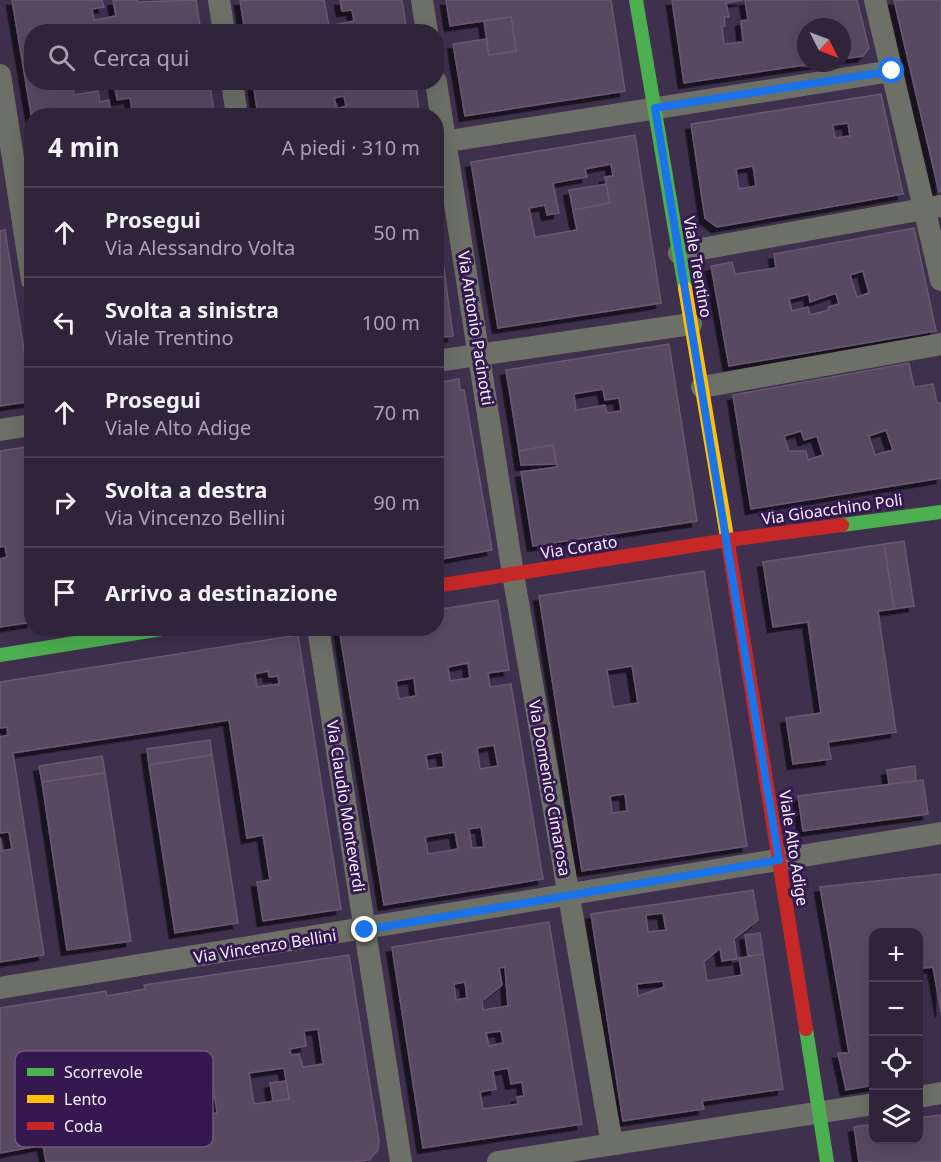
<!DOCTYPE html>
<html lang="it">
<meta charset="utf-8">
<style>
body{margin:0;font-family:"Noto Sans",sans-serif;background:#3b3045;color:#f1f3f6}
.controls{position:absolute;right:18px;bottom:18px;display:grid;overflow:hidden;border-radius:12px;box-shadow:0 6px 24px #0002}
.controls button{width:54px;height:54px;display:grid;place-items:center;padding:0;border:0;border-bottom:2px solid #4a4154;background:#2f243a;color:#f1f3f6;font:30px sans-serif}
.compass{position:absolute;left:797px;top:18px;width:54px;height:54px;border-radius:50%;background:#2f243a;box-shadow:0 6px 24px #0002;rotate:132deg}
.stop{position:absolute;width:18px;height:18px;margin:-14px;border:4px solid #1a73e8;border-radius:50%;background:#fff}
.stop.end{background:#1a73e8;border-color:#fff;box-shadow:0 2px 6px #0008}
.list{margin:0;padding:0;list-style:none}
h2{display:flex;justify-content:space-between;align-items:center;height:78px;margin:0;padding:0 24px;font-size:26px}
h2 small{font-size:20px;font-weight:400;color:#a7a4af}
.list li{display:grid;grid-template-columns:39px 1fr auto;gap:18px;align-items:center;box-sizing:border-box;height:90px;padding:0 24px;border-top:2px solid #4a4154}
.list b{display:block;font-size:22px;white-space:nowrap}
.list p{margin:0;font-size:20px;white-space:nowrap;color:#a7a4af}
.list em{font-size:20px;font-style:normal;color:#a7a4af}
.icon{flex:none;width:33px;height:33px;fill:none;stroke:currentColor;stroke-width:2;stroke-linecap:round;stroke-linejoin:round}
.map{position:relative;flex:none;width:941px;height:1162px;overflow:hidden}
.search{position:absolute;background:#2f243a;box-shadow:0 6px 24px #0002;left:24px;top:24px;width:420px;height:66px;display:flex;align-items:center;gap:15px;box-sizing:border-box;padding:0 21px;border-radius:24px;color:#a7a4af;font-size:22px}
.panel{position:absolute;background:#2f243a;box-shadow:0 6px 24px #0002;left:24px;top:108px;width:420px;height:528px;border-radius:24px}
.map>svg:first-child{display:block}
</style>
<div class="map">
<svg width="941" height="1162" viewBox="0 0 941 1162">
<defs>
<filter id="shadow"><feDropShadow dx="-5.5" dy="5.5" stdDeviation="0" flood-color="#0009"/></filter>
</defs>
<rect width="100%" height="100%" fill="#3f304e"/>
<g fill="#584860" stroke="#6a5971" stroke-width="1.5" fill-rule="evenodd" filter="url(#shadow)">
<path d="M 12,0 L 102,0 L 104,7 L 92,9 L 94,20 L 116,16 L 113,0 L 137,0 L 138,2 L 196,0 L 201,32 L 32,32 L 32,82 L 72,82 L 74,95 L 98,91 L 100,102 L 109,100 L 111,116 L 32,116 L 32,120 Z"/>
<path d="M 240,0 L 324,0 L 329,26 L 354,21 L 352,10 L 342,11 L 340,0 L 402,0 L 407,32 L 245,32 Z"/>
<path d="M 446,0 L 611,0 L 625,91 L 465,116 L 453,44 L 486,39 L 489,55 L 516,51 L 511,17 L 450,26 Z"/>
<path d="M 672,0 L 743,0 L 726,3 L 729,17 L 724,17 L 725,26 L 722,26 L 724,44 L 743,42 L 741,21 L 748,20 L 745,0 L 857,0 L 869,48 L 863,56 L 842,59 L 842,27 L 806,27 L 806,63 L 818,63 L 684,83 Z"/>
<path d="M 894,0 L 941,0 L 941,191 L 939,192 Z"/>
<path d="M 511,17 L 516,51 L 489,55 L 484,21 Z"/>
<path d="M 114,82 L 209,82 L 215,116 L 133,116 L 130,98 L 117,100 Z"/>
<path d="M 253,82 L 415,82 L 420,116 L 258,116 ZM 344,96 L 346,106 L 337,109 L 334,98 Z"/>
<path d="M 881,94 L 903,194 L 717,227 L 705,218 L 691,124 ZM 848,123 L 850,136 L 835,138 L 833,125 ZM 753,166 L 756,186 L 739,189 L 736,169 Z"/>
<path d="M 635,135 L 661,303 L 498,328 L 471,162 ZM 611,164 L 613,176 L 605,177 L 610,203 L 573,210 L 577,230 L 535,237 L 529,208 L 545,205 L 547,215 L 559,213 L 553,183 L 587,177 L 585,169 Z"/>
<path d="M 606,184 L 610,203 L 573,210 L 569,190 Z"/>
<path d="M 436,210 L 453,336 L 436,338 Z"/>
<path d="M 914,228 L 936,331 L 729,366 L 711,266 L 732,262 L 735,274 L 776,268 L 774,254 ZM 863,271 L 869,293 L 857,297 L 850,275 ZM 836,293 L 839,304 L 828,307 L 829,310 L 810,315 L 808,307 L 792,311 L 789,299 L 809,294 L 810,302 Z"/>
<path d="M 5,230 L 32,401 L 0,406 L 0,231 Z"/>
<path d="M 669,344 L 697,521 L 533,546 L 521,472 L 557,467 L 553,445 L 519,451 L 506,370 ZM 603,389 L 605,400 L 619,398 L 621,411 L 607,413 L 605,405 L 576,410 L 574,394 Z"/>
<path d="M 909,363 L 914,387 L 933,384 L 937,403 L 941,403 L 941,478 L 751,509 L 733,395 ZM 886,430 L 893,450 L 875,455 L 869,436 ZM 801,431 L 804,440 L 817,436 L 823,455 L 808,460 L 806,451 L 789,451 L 784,436 Z"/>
<path d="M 459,379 L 460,390 L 464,390 L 492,550 L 436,560 L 436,383 Z"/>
<path d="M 553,445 L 556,464 L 521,465 L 519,451 Z"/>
<path d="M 32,446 L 32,622 L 0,627 L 0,559 L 7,557 L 5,546 L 0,547 L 0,451 Z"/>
<path d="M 904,541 L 914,606 L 894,609 L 884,544 Z"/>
<path d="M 884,544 L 894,609 L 878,611 L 896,732 L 828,742 L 831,759 L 793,764 L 786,718 L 821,713 L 808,622 L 773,627 L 763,562 Z"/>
<path d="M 704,571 L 747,846 L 582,871 L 539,596 ZM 632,666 L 638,703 L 613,707 L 607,670 ZM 625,794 L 627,811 L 612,813 L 610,796 Z"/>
<path d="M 498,600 L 509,670 L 488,673 L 490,687 L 511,684 L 543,879 L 384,905 L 339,628 L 436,628 L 436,610 ZM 468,663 L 470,678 L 450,681 L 448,667 ZM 414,678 L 416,696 L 399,699 L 396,681 ZM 494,745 L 498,766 L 480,769 L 477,748 ZM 442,752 L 444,767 L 428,769 L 426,755 ZM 481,827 L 484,847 L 472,848 L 469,829 ZM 455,832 L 458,849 L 428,854 L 425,837 Z"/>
<path d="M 298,635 L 341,909 L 263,921 L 257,882 L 270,880 L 263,835 L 247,838 L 229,720 L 13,753 L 44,955 L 0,962 L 0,837 L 2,851 L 12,849 L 9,832 L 0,833 L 0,737 L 8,735 L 7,727 L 0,728 L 0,682 ZM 268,671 L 269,677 L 278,676 L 279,684 L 257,687 L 255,674 Z"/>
<path d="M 210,740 L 212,755 L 149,765 L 147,749 Z"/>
<path d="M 212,755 L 238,923 L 175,933 L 149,765 Z"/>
<path d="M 102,756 L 105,773 L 42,782 L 39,766 Z"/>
<path d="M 915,766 L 916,781 L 889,784 L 887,770 Z"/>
<path d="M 105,773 L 131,941 L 67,950 L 42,782 Z"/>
<path d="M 923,780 L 928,814 L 803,831 L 798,796 Z"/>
<path d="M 941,874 L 941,1012 L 933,967 L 918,969 L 918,932 L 874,932 L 874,1085 L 846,1090 L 838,1053 L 849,1053 L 820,887 Z"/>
<path d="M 753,890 L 758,920 L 734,939 L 737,959 L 722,961 L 720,948 L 704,962 L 707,981 L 742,975 L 739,958 L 763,954 L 783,1089 L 702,1101 L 704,1109 L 623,1121 L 591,914 ZM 663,913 L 666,930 L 648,932 L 646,915 ZM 663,981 L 664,987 L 638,996 L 637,984 Z"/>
<path d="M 549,922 L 582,1124 L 423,1148 L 392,947 ZM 505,967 L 508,1006 L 483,1010 L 482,1001 L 502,985 L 499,968 ZM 465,982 L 467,998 L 456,1000 L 454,984 ZM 501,1031 L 503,1043 L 489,1046 L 486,1033 ZM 508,1068 L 511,1084 L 522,1082 L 524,1096 L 517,1097 L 518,1104 L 483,1109 L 480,1092 L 496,1089 L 493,1071 Z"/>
<path d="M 760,933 L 763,954 L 748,956 L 745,935 Z"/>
<path d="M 349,955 L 379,1141 L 378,1150 L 369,1160 L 353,1162 L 46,1162 L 43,1145 L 0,1153 L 0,1008 L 106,991 L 107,996 L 146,989 L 144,985 ZM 318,1029 L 323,1064 L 303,1067 L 299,1054 L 291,1055 L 290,1049 L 306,1046 L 304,1031 ZM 209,1056 L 217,1113 L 179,1118 L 178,1111 L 113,1122 L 114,1132 L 77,1137 L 68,1079 L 183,1061 L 182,1058 ZM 284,1068 L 289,1099 L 254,1104 L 249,1073 ZM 43,1069 L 48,1101 L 26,1104 L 21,1072 Z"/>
<path d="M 286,1081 L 289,1099 L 273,1101 L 270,1083 Z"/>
<path d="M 941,1115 L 941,1162 L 859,1162 L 854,1127 L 874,1124 L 874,1140 L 918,1140 L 918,1118 Z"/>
</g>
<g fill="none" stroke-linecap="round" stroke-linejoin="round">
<g stroke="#6d7066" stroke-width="22">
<path d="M 219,0 L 224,32"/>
<path d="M 422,0 L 427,32"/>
<path d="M 875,0 L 941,280"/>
<path d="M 0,75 L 32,280"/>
<path d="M 232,82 L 237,116"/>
<path d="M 436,82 L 513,574 L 612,1144"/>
<path d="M 436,143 L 892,71"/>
<path d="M 679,253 L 940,206"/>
<path d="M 436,361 L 691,324"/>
<path d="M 702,387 L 941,344"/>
<path d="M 0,430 L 32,425"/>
<path d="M 318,628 L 401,1162"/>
<path d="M 0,988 L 941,833"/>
<path d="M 918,1097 L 941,1093"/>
<path d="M 498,1162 L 874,1104"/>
</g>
<g stroke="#4caf50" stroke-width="14">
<path d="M 636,0 L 685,288"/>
<path d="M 842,525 L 941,512"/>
<path d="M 0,655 L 168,628"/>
<path d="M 806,1029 L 827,1162"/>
</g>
<path stroke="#ffc107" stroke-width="14" d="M 685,288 L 728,543"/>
<g stroke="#c62828" stroke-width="14">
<path d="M 728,543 L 806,1029"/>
<path d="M 436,586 L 728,540 L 842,525"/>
</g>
</g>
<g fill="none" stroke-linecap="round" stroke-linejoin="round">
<path stroke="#1a73e8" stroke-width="8" d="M 365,930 L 779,860 L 655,108 L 892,71"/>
</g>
<g text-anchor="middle" stroke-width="6" stroke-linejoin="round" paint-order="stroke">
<g font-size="16" fill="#f4effd" stroke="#34184f">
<text transform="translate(698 267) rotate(80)" y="6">Viale Trentino</text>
<text transform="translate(476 328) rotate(81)" y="6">Via Antonio Pacinotti</text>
<text transform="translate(832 509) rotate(-8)" y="6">Via Gioacchino Poli</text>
<text transform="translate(579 547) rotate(-9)" y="6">Via Corato</text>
<text transform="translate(550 788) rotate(80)" y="6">Via Domenico Cimarosa</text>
<text transform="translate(346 806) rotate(81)" y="6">Via Claudio Monteverdi</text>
<text transform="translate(794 848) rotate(81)" y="6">Viale Alto Adige</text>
<text transform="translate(265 946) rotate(-9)" y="6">Via Vincenzo Bellini</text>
</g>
</g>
<rect x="15" y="1051" width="198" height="96" rx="9" fill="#34184f" stroke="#6e5883" stroke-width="1.5"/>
<rect x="27" y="1068" width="27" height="8" fill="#4caf50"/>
<rect x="27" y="1095" width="27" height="8" fill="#ffc107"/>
<rect x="27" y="1122" width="27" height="8" fill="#c62828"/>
<g font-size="16" fill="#f4effd">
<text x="64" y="1078">Scorrevole</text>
<text x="64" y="1105">Lento</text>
<text x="64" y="1132">Coda</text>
</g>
</svg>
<div class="controls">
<button>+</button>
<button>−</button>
<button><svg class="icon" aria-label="locate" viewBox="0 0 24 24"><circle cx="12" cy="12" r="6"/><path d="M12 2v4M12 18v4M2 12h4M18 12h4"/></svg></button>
<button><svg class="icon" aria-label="layers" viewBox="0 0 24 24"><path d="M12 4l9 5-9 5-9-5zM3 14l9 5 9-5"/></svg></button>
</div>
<svg class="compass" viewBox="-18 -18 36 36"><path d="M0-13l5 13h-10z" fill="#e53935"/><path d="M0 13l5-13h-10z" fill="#a7a4af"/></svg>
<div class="stop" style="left:892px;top:71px"></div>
<div class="stop end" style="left:365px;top:930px"></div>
<div class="search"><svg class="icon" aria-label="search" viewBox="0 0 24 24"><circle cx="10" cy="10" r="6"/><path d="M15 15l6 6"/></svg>Cerca qui</div>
<section class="panel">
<h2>4 min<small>A piedi · 310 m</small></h2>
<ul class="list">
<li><svg class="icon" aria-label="ahead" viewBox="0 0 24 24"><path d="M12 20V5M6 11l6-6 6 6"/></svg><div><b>Prosegui</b><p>Via Alessandro Volta</p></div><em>50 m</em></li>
<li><svg class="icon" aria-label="left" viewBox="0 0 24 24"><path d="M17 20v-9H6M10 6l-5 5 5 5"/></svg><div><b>Svolta a sinistra</b><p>Viale Trentino</p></div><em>100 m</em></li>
<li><svg class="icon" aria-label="ahead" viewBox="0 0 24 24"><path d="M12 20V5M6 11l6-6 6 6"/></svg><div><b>Prosegui</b><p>Viale Alto Adige</p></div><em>70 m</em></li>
<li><svg class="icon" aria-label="right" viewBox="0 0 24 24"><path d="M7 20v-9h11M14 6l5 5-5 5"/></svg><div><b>Svolta a destra</b><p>Via Vincenzo Bellini</p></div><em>90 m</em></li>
<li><svg class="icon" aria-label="arrive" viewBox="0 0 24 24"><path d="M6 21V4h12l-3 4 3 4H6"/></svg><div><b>Arrivo a destinazione</b></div></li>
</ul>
</section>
</div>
